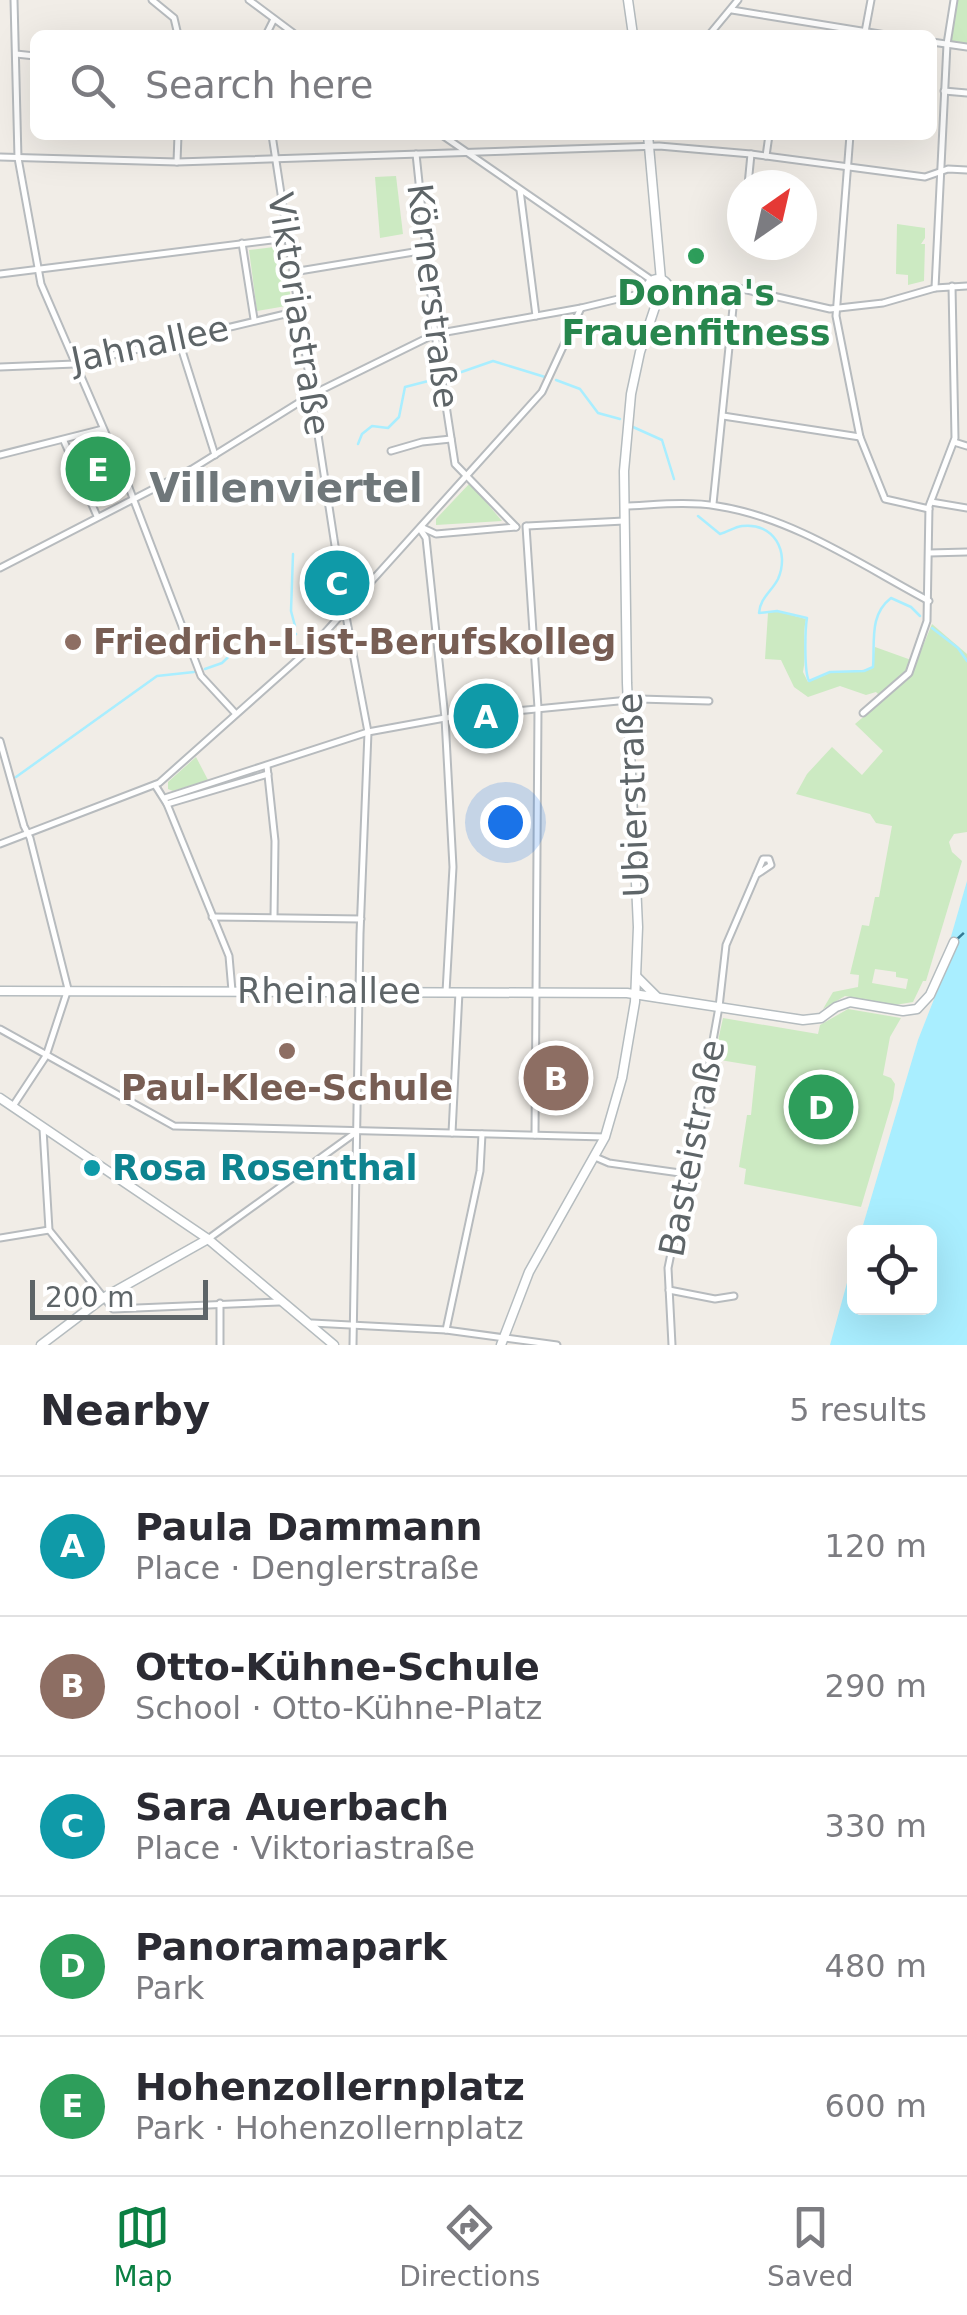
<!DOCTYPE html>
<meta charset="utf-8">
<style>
body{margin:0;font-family:"DejaVu Sans",sans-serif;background:#f2f2f3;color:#2b2b33}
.controls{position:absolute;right:30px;bottom:30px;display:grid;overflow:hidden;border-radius:15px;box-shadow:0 10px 40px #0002}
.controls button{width:90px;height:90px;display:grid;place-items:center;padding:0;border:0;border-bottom:2px solid #e1e1e2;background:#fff;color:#2b2b33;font:50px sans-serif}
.compass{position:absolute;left:727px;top:170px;width:90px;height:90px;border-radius:50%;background:#fff;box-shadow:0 10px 40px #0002;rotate:34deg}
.scale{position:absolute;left:30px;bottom:25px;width:178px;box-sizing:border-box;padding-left:10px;border:5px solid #5e6568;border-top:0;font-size:28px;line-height:35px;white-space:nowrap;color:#5e6568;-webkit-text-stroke:8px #fff;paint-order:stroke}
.you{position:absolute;left:505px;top:822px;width:35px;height:35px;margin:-25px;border:8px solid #fff;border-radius:50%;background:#1a73e8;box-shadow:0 0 0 15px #1a73e833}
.badge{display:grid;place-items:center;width:65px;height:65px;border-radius:50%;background:#0b8043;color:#fff;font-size:32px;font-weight:700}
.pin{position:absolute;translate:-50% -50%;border:5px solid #fff;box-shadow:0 2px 10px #0006}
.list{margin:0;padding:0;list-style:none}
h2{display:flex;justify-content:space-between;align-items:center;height:130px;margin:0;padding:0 40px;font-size:42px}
h2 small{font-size:32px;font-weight:400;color:#7c7c81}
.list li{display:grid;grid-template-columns:65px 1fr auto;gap:30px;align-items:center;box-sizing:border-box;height:140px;padding:0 40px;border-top:2px solid #e1e1e2}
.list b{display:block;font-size:38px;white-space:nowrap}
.list p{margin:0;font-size:32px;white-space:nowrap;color:#7c7c81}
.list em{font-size:32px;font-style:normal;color:#7c7c81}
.icon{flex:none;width:55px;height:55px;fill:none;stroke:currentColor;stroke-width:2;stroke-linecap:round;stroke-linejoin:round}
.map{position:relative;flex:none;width:967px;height:1345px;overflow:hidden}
.search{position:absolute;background:#fff;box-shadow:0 10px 40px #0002;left:30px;right:30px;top:30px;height:110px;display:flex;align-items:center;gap:25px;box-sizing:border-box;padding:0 35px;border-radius:15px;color:#7c7c81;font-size:38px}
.sheet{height:830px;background:#fff}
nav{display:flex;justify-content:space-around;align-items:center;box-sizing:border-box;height:140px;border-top:2px solid #e1e1e2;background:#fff;font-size:28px;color:#7c7c81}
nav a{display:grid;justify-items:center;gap:5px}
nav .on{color:#0b8043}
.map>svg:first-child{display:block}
</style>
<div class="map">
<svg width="967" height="1345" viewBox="0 0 967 1345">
<rect width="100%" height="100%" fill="#f1ede7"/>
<g fill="#cceac2" fill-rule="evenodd">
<path d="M 957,0 L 967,0 L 967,45 L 951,42 Z"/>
<path d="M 396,176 L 403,234 L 380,238 L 375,177 Z"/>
<path d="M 897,224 L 925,228 L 925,238 L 921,244 L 925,244 L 924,281 L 908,285 L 908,275 L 896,274 Z"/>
<path d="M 282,246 L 292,305 L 257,311 L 249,250 Z"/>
<path d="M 98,439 L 102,441 L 126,492 L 100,507 L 96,506 L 72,449 L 74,444 Z"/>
<path d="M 470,483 L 502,521 L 436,525 L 436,519 Z"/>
<path d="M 776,611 L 806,619 C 802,636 807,653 803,672 L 808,682 L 830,673 L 872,669 L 875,647 L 914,661 L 907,674 L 880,696 L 876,692 L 866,695 L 840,686 L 808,697 L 794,687 L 781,660 L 765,659 L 768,613 Z"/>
<path d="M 932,624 L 967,654 L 967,832 L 954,834 L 949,842 L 952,852 L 962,861 L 926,981 L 923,981 L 913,1002 L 895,1005 L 845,996 L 823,1009 L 833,992 L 858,987 L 859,975 L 850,974 L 862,925 L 869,926 L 875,897 L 879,897 L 892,826 L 876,823 L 870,814 L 796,794 L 807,774 L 832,747 L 862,775 L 883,751 L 855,724 L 910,677 ZM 875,969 L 896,972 L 896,977 L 908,979 L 906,989 L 872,983 Z"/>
<path d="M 196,757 L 208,780 L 173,791 L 168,789 L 168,782 Z"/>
<path d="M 848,1009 L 901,1018 L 890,1037 L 883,1075 L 891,1078 L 895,1084 L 893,1099 L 861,1207 L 744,1184 L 746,1169 L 739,1167 L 747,1115 L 751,1115 L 756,1066 L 714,1059 L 723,1018 L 818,1034 L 820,1025 Z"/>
</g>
<path fill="#a9eeff" d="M 967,881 L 967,1345 L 830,1345 L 854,1257 L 854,1308 L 930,1308 L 930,1232 L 861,1232 L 918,1040 L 956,943 L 950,940 Z"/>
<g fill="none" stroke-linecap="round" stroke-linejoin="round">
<g stroke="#a9eeff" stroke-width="2.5">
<path d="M 450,376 L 493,361 L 545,377"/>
<path d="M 556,380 L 580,389 L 598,413 L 620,419"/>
<path d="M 633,427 L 662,440 L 674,479"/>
<path d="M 358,444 L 362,434 L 372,426 L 388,428 L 399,417 L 405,387 L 436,379"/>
<path d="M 698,516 L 720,534 C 728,532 734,527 742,526 C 774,522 790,552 778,579 C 772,591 760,598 759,613 L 777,611 L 807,618 C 805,629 804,672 809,681 L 830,672 L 864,671 L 873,667 C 875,641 869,615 891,598 L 911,607 L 920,616"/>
<path d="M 293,554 L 291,611 L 295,626"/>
<path d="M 932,628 L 958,648 L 967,661"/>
<path d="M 205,669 L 222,663 L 250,636 C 261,643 285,645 296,634"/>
<path d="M 16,777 L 157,676 L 194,672"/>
</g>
<path stroke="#337994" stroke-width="2.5" stroke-dasharray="12 10" stroke-linecap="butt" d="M 955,941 L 967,930"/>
<g stroke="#b7bbbe" stroke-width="9">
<g id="street">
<path d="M 14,0 L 18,158 L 41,284 L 128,485 L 201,676 L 236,714"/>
<path d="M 152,0 L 174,18 L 178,35"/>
<path d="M 249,0 L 296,35"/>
<path d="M 732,10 L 886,35"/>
<path d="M 865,32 L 871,0"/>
<path d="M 266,35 L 274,19"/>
<path d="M 709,35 L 738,0"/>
<path d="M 932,42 L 967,47"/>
<path d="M 16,54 L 35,56"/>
<path d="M 944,91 L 967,93"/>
<path d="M 272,135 L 345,611 L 368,732 L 360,934 L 353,1345"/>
<path d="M 442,135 L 653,281"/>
<path d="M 850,135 L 836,316 L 860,437 L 885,499 L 929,509"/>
<path d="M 416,154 L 435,334 L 455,464 L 516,527"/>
<path d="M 766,156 L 769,135"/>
<path d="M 0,157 L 177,162 L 659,146 L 751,154 L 925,177 L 948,169 L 967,170"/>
<path d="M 177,162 L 178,135"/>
<path d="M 748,185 L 751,154"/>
<path d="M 520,190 L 536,316"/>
<path d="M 242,243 L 254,319"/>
<path d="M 293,272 L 426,250"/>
<path d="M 0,274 L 288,238"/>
<path d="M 935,288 L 947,44 L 954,0"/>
<path d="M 669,291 L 738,288 L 830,309 L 883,303 L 935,288 L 967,286"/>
<path d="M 179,341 L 215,455"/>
<path d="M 0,367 L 75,364 L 298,311"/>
<path d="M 723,416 L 860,437"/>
<path d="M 64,441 L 97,516"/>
<path d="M 954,442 L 967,446"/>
<path d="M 391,451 L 422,442 L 451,439"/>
<path d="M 0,455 L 103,429"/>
<path d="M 931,502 L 967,508"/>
<path d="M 713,504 L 735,288"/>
<path d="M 624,506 C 654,505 687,501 717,506 C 792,517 863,566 929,601"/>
<path d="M 526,526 L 538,708 L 535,1135"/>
<path d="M 527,526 L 624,521"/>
<path d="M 421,527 L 436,534 L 516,527"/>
<path d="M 420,529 L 426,538 L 445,718 L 453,867 L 446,992"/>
<path d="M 929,553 L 967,552"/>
<path d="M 0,568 L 192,469 L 311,395 L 435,334 L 581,308 L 647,292"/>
<path d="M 863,713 L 909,673 L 927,621 L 929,506 L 955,438 L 952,286"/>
<path d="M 0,741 L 24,826 L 30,838 L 68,989 L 46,1056 L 13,1106"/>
<path d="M 267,766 L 275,841 L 274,917"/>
<path d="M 155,785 L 167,804 L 229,956 L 232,991"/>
<path d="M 165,798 L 368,732 L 445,718 L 639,699 L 709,701"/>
<path d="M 167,804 L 268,774"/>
<path d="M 0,844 L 159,783 L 313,646 L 542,392 L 581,308"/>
<path d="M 212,917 L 361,919"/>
<path d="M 0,1029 L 174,1126 L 605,1137"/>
<path d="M 43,1129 L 49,1230 L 113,1309 L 279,1302"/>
<path d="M 452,1133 L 459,992"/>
<path d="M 595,1157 L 609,1163 L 687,1174"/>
<path d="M 0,1238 L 49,1230"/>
<path d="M 208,1239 L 355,1133"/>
<path d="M 669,1290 L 715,1299 L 734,1296"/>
<path d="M 220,1303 L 220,1345"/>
<path d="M 312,1323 L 446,1330 L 557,1345"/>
<path d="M 446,1330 L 480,1171 L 482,1134"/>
<path d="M 672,1345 L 668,1268 L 701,1107 L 719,1007 L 726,945 L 763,859 L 769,859 L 771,865 L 756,875"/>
</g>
</g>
<g stroke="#b5bcbf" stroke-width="11">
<g id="secondary">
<path d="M 628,0 L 633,35"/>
<path d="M 648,135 L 661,280"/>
<circle cx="658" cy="290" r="11"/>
<path d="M 637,977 L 657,997"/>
<path d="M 0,991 L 627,993 L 803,1020 L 821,1018 L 836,1007 L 850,1002 L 903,1011 L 917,1009 L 930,995 L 954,942"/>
<path d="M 0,1098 L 208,1239 L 334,1345"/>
<path d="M 41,1345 L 103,1298 L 208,1239"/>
<path d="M 501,1345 L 529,1272 L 605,1137 L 622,1078 L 635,1002 L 638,927 L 627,683 L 624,471 L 631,394 L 640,352 L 657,301"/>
</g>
</g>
<use href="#street" stroke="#fff" stroke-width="5"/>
<use href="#secondary" stroke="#fff" stroke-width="8"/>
</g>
<circle fill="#2e9e5b" stroke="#fff" stroke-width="4" cx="696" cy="256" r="10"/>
<g fill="#8d6e63" stroke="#fff" stroke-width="4">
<circle cx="73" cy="642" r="10"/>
<circle cx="287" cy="1051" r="10"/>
</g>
<circle fill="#0f9aa8" stroke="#fff" stroke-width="4" cx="92" cy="1168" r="10"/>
<g text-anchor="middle" stroke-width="8" stroke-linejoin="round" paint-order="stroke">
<g font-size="35" font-weight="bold" fill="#27864d" stroke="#fff">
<text x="696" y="305">Donna's<tspan x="696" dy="40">Frauenfitness</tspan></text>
</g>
<g font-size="35" fill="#5e6568" stroke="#fff">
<text transform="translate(433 296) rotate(83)" y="12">Körnerstraße</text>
<text transform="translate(299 314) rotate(81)" y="12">Viktoriastraße</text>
<text transform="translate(150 344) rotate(-12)" y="12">Jahnallee</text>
<text transform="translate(633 795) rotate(-92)" y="12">Ubierstraße</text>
<text x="329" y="1003">Rheinallee</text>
<text transform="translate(692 1148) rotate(-79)" y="12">Basteistraße</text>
</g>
<g font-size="35" font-weight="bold" fill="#785e54" stroke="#fff" text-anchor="start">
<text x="93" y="654">Friedrich-List-Berufskolleg</text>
<text x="287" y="1100" text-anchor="middle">Paul-Klee-Schule</text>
</g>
<g font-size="35" font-weight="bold" fill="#0d838f" stroke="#fff" text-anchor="start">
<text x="112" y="1180">Rosa Rosenthal</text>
</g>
<g font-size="40" font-weight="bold" fill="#6f777a" stroke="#fff">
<text x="286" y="502">Villenviertel</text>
</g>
</g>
</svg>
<div class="controls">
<button><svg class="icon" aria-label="locate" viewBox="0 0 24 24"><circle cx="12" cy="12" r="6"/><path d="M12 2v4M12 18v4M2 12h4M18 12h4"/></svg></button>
</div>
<svg class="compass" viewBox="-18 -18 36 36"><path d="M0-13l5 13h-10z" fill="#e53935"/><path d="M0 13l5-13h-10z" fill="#7c7c81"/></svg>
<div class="scale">200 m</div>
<div class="you"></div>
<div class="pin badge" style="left:486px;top:716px;background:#0f9aa8">A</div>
<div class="pin badge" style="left:556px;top:1078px;background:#8d6e63">B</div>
<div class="pin badge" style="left:337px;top:583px;background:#0f9aa8">C</div>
<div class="pin badge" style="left:821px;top:1107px;background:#2e9e5b">D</div>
<div class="pin badge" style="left:98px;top:469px;background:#2e9e5b">E</div>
<div class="search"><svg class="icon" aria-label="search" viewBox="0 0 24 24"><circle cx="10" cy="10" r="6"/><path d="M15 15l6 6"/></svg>Search here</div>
</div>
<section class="sheet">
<h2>Nearby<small>5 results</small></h2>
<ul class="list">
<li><span class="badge" style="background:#0f9aa8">A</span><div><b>Paula Dammann</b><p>Place · Denglerstraße</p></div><em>120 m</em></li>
<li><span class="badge" style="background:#8d6e63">B</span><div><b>Otto-Kühne-Schule</b><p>School · Otto-Kühne-Platz</p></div><em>290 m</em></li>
<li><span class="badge" style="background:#0f9aa8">C</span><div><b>Sara Auerbach</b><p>Place · Viktoriastraße</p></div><em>330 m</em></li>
<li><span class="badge" style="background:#2e9e5b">D</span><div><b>Panoramapark</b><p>Park</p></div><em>480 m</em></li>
<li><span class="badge" style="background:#2e9e5b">E</span><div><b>Hohenzollernplatz</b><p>Park · Hohenzollernplatz</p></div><em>600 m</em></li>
</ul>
</section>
<nav>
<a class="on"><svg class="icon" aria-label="map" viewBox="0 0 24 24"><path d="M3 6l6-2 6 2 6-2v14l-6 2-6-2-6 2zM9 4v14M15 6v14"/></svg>Map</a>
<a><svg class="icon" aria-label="directions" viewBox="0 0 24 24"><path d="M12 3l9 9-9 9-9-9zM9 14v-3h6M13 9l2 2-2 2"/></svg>Directions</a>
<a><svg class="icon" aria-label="saved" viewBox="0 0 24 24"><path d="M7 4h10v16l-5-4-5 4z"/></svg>Saved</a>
</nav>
